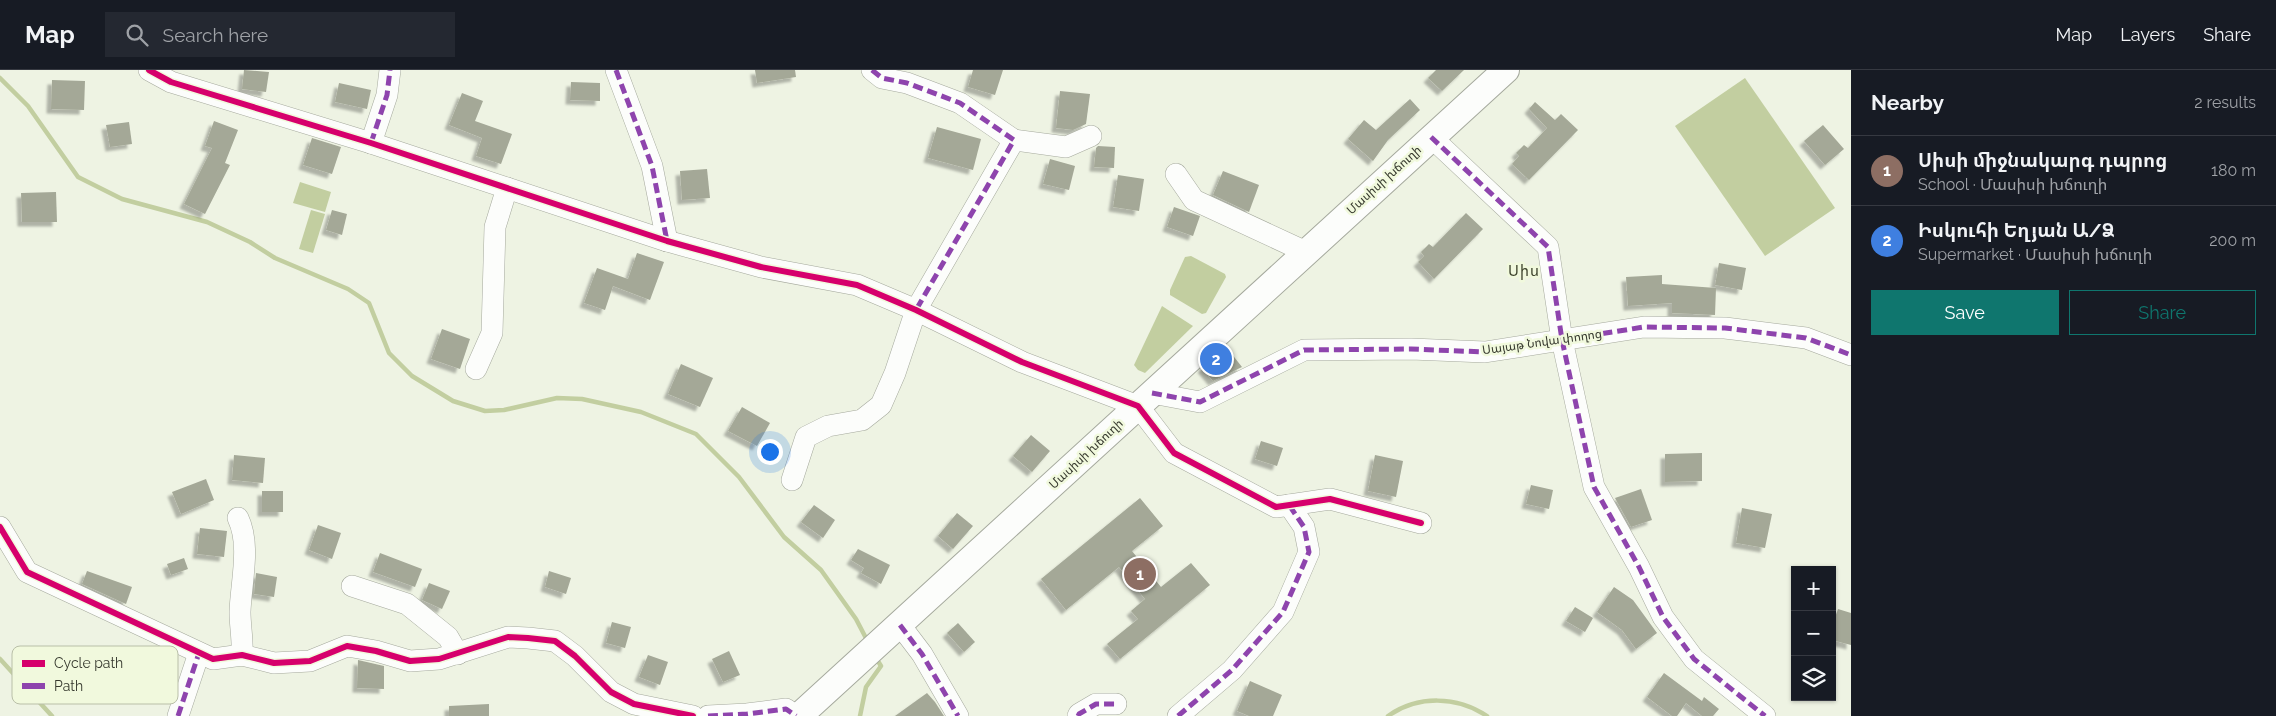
<!DOCTYPE html>
<meta charset="utf-8">
<style>
body{margin:0;font-family:Raleway,"Noto Sans Armenian",sans-serif;background:#242831;color:#f1f3f6}
.controls{position:absolute;right:15px;bottom:15px;display:grid;overflow:hidden;border-radius:0px;box-shadow:0 1px 4px #0004}
.controls button{width:45px;height:45px;display:grid;place-items:center;padding:0;border:0;border-bottom:1px solid #363941;background:#171b24;color:#f1f3f6;font:25px sans-serif}
.you{position:absolute;left:769px;top:381px;width:18px;height:18px;margin:-12px;border:4px solid #fff;border-radius:50%;background:#1a73e8;box-shadow:0 0 0 8px #1a73e833}
.badge{display:grid;place-items:center;width:32px;height:32px;border-radius:50%;background:#0f766e;color:#fff;font-size:16px;font-weight:700}
.pin{position:absolute;translate:-50% -50%;border:2px solid #fff;box-shadow:0 1px 5px #0006}
.list{margin:0;padding:0;list-style:none}
h2{display:flex;justify-content:space-between;align-items:center;height:65px;margin:0;padding:0 20px;font-size:21px}
h2 small{font-size:16px;font-weight:400;color:#9ea1a6}
.list li{display:grid;grid-template-columns:32px 1fr auto;gap:15px;align-items:center;box-sizing:border-box;height:70px;padding:0 20px;border-top:1px solid #363941}
.list b{display:block;font-size:19px;white-space:nowrap}
.list p{margin:0;font-size:16px;white-space:nowrap;color:#9ea1a6}
.list em{font-size:16px;font-style:normal;color:#9ea1a6}
.actions{display:flex;gap:10px;padding:15px 20px}
.actions a{flex:1;padding:11px 0;border:1px solid #0f766e;border-radius:0px;text-align:center;font-size:18px;color:#0f766e}
.actions .main{background:#0f766e;color:#fff}
.icon{flex:none;width:28px;height:28px;fill:none;stroke:currentColor;stroke-width:2;stroke-linecap:round;stroke-linejoin:round}
.map{position:relative;flex:none;width:1851px;height:646px;overflow:hidden}
header{display:flex;align-items:center;gap:30px;box-sizing:border-box;height:70px;padding:0 25px;background:#171b24;border-bottom:1px solid #363941}
header strong{font-size:24px}
nav{display:flex;gap:28px;margin-inline-start:auto;font-size:18px}
.search{width:350px;height:45px;background:#242831;display:flex;align-items:center;gap:12px;box-sizing:border-box;padding:0 18px;border-radius:0px;color:#9ea1a6;font-size:19px}
main{display:flex}
aside{flex:1;background:#171b24}
.map>svg:first-child{display:block}
</style>
<header>
<strong>Map</strong>
<div class="search"><svg class="icon" aria-label="search" viewBox="0 0 24 24"><circle cx="10" cy="10" r="6"/><path d="M15 15l6 6"/></svg>Search here</div>
<nav><a>Map</a><a>Layers</a><a>Share</a></nav>
</header>
<main>
<div class="map">
<svg width="1851" height="646" viewBox="0 0 1851 646">
<defs>
<filter id="shadow"><feDropShadow dx="-4.5" dy="4.5" stdDeviation="1" flood-color="#0004"/></filter>
</defs>
<rect width="100%" height="100%" fill="#eef3e3"/>
<g fill="#c2cea0">
<path d="M 1745,8 L 1835,138 L 1765,186 L 1675,56 Z"/>
<path d="M 300,112 L 331,122 L 325,142 L 293,133 Z"/>
<path d="M 311,140 L 325,144 L 313,183 L 299,179 Z"/>
<path d="M 1191,186 L 1225,204 L 1226,207 L 1206,243 L 1202,244 L 1170,225 L 1170,220 L 1185,187 Z"/>
<path d="M 1162,236 L 1193,256 L 1145,303 L 1138,300 L 1134,295 Z"/>
</g>
<g fill="none" stroke-linecap="round" stroke-linejoin="round">
<g stroke="#c2cea0" stroke-width="4.5">
<path d="M 0,8 L 28,36 L 78,107 L 122,129 L 207,152 L 250,172 L 275,188 L 348,219 L 369,233 L 389,283 L 412,306 L 453,331 L 485,341 L 504,340 L 557,328 L 582,329 L 641,342 L 696,364 L 739,407 L 784,467 L 821,500 L 856,549 L 868,572"/>
<path d="M 0,589 L 52,646"/>
<path d="M 860,646 L 866,617 L 881,596 L 876,588"/>
<path d="M 1388,646 C 1418,625 1457,626 1487,646"/>
</g>
</g>
<g fill="#a4a897" filter="url(#shadow)">
<path d="M 244,0 L 269,2 L 266,22 L 242,19 Z"/>
<path d="M 755,0 L 795,0 L 796,7 L 757,13 Z"/>
<path d="M 973,0 L 1003,0 L 995,25 L 968,17 Z"/>
<path d="M 1436,0 L 1464,0 L 1442,21 L 1428,8 Z"/>
<path d="M 52,10 L 85,11 L 84,40 L 51,39 Z"/>
<path d="M 571,12 L 600,13 L 600,31 L 570,30 Z"/>
<path d="M 339,13 L 371,20 L 367,39 L 335,32 Z"/>
<path d="M 1060,21 L 1090,24 L 1086,54 L 1073,60 L 1056,58 Z"/>
<path d="M 462,23 L 483,31 L 475,51 L 512,64 L 501,94 L 476,86 L 482,68 L 449,55 Z"/>
<path d="M 1410,29 L 1420,40 L 1388,70 L 1373,91 L 1348,69 L 1364,50 L 1376,60 Z"/>
<path d="M 1535,32 L 1555,50 L 1561,44 L 1578,60 L 1529,110 L 1512,94 L 1519,86 L 1516,83 L 1524,75 L 1528,78 L 1547,58 L 1529,39 Z"/>
<path d="M 214,51 L 238,60 L 225,93 L 230,95 L 205,144 L 184,134 L 212,78 L 205,76 Z"/>
<path d="M 129,52 L 132,74 L 110,77 L 106,55 Z"/>
<path d="M 1823,55 L 1844,79 L 1825,95 L 1804,71 Z"/>
<path d="M 937,57 L 981,69 L 973,100 L 928,88 Z"/>
<path d="M 312,68 L 341,77 L 332,104 L 303,95 Z"/>
<path d="M 1098,76 L 1115,77 L 1114,98 L 1094,97 L 1096,78 Z"/>
<path d="M 1050,89 L 1075,96 L 1069,120 L 1043,114 Z"/>
<path d="M 707,99 L 710,128 L 682,130 L 680,101 Z"/>
<path d="M 1223,101 L 1259,115 L 1249,142 L 1213,125 Z"/>
<path d="M 1118,105 L 1144,109 L 1139,141 L 1113,137 Z"/>
<path d="M 56,122 L 57,152 L 22,152 L 21,123 Z"/>
<path d="M 1174,137 L 1200,146 L 1193,166 L 1167,157 Z"/>
<path d="M 332,140 L 347,144 L 342,165 L 326,160 Z"/>
<path d="M 1466,143 L 1483,159 L 1434,209 L 1418,192 L 1424,186 L 1421,182 L 1429,174 L 1433,177 Z"/>
<path d="M 637,183 L 664,192 L 650,230 L 613,216 L 605,240 L 584,233 L 597,198 L 628,209 Z"/>
<path d="M 1719,193 L 1746,198 L 1742,220 L 1715,215 Z"/>
<path d="M 1662,205 L 1662,214 L 1716,218 L 1715,245 L 1672,243 L 1672,233 L 1628,236 L 1626,207 Z"/>
<path d="M 442,259 L 470,269 L 460,299 L 431,289 Z"/>
<path d="M 1227,278 L 1242,297 L 1213,311 L 1202,298 Z"/>
<path d="M 681,294 L 713,308 L 700,337 L 668,324 Z"/>
<path d="M 742,337 L 770,353 L 757,376 L 728,361 Z"/>
<path d="M 1031,365 L 1050,381 L 1032,402 L 1013,386 Z"/>
<path d="M 1261,371 L 1283,378 L 1277,396 L 1255,389 Z"/>
<path d="M 1702,383 L 1702,411 L 1665,412 L 1665,384 Z"/>
<path d="M 234,385 L 265,388 L 263,413 L 232,410 Z"/>
<path d="M 1375,385 L 1403,391 L 1396,427 L 1368,421 Z"/>
<path d="M 206,409 L 214,430 L 181,444 L 172,422 Z"/>
<path d="M 1531,415 L 1553,420 L 1549,439 L 1526,434 Z"/>
<path d="M 1641,419 L 1652,450 L 1631,457 L 1615,428 Z"/>
<rect x="262" y="421" width="21" height="21"/>
<path d="M 1140,428 L 1163,456 L 1132,481 L 1161,517 L 1191,493 L 1210,515 L 1120,589 L 1107,574 L 1138,549 L 1131,541 L 1145,529 L 1119,497 L 1066,540 L 1041,509 Z"/>
<path d="M 814,435 L 835,450 L 823,468 L 801,452 Z"/>
<path d="M 1742,438 L 1772,444 L 1765,478 L 1736,473 Z"/>
<path d="M 957,443 L 973,456 L 953,479 L 938,466 Z"/>
<path d="M 318,455 L 341,463 L 332,489 L 309,480 Z"/>
<path d="M 200,458 L 227,461 L 224,487 L 197,484 Z"/>
<path d="M 858,479 L 890,495 L 881,514 L 861,503 L 864,498 L 851,490 Z"/>
<path d="M 380,483 L 422,499 L 415,517 L 373,502 Z"/>
<path d="M 184,488 L 188,499 L 171,505 L 167,494 Z"/>
<path d="M 87,501 L 132,517 L 126,534 L 82,514 Z"/>
<path d="M 549,501 L 571,508 L 566,524 L 545,517 Z"/>
<path d="M 256,503 L 277,507 L 274,527 L 254,524 Z"/>
<path d="M 429,513 L 450,521 L 442,539 L 422,530 Z"/>
<path d="M 1614,517 L 1633,530 L 1657,563 L 1636,579 L 1622,560 L 1597,542 Z"/>
<path d="M 1575,537 L 1593,548 L 1585,562 L 1566,551 Z"/>
<path d="M 1838,539 L 1851,543 L 1851,575 L 1832,570 L 1832,556 Z"/>
<path d="M 612,552 L 631,557 L 625,578 L 606,573 Z"/>
<path d="M 958,553 L 975,572 L 964,582 L 947,563 Z"/>
<path d="M 729,581 L 740,605 L 723,612 L 712,589 Z"/>
<path d="M 648,585 L 668,592 L 660,615 L 639,607 Z"/>
<path d="M 358,590 L 384,596 L 384,619 L 357,618 Z"/>
<path d="M 1664,603 L 1702,631 L 1704,627 L 1719,639 L 1713,646 L 1702,646 L 1686,633 L 1677,646 L 1672,646 L 1647,627 Z"/>
<path d="M 1250,611 L 1282,625 L 1273,646 L 1249,646 L 1237,641 Z"/>
<path d="M 927,623 L 935,632 L 944,646 L 895,646 Z"/>
<path d="M 489,634 L 489,646 L 449,646 L 449,636 Z"/>
</g>
<g fill="none" stroke-linecap="round" stroke-linejoin="round">
<g stroke="#a5a99d" stroke-width="22">
<g id="minor">
<path d="M 149,0 L 171,12 L 371,73 L 667,171 L 761,197 L 857,215 L 916,240 L 1022,292 L 1138,336 L 1174,383 L 1276,437 L 1330,429 L 1421,453"/>
<path d="M 616,0 L 652,96 L 667,171"/>
<path d="M 1431,67 L 1548,177 L 1562,270 L 1594,417 L 1639,497 L 1663,547 L 1694,589 L 1765,646"/>
<path d="M 1014,70 L 1066,77 L 1091,66"/>
<path d="M 371,73 L 387,25 L 390,0"/>
<path d="M 1176,104 L 1194,130 L 1306,182"/>
<path d="M 476,299 L 492,263 L 495,157 L 507,118"/>
<path d="M 1152,323 L 1200,332 L 1304,280 L 1411,279 L 1485,282 L 1644,257 L 1725,258 L 1806,268 L 1851,285"/>
<path d="M 792,410 L 806,367 L 828,356 L 862,350 L 881,335 L 895,303 L 916,240 L 1014,70 L 960,33 L 907,13 L 882,8 L 872,0"/>
<path d="M 238,448 C 251,475 241,512 240,542 C 240,556 243,570 242,585"/>
<path d="M 0,457 L 27,502 L 213,589 L 242,585 L 274,593 L 310,591 L 347,576 L 376,581 L 410,591 L 439,589 L 508,567 L 528,568 L 555,571 L 575,586 L 611,622 L 634,634 L 693,646"/>
<path d="M 352,516 L 407,534 L 448,567 L 458,584"/>
<path d="M 900,555 L 922,584 L 958,646"/>
<path d="M 178,646 L 199,583"/>
<path d="M 708,646 L 747,644 L 786,639 L 796,646"/>
<path d="M 1078,646 L 1079,644 L 1096,634 L 1116,634"/>
<path d="M 1178,646 L 1232,600 L 1283,542 L 1309,482 L 1304,457 L 1289,435"/>
</g>
</g>
<g stroke="#a5a99d" stroke-width="28">
<path id="major" d="M 799,646 L 1506,0"/>
</g>
<use href="#minor" stroke="#fcfdfb" stroke-width="21"/>
<use href="#major" stroke="#fcfdfb" stroke-width="26"/>
<g stroke="#8e44ad" stroke-width="5" stroke-dasharray="10 5" stroke-linecap="butt">
<path d="M 616,0 L 652,96 L 667,171"/>
<path d="M 872,0 L 882,8 L 907,13 L 960,33 L 1014,70 L 916,240"/>
<path d="M 1431,67 L 1548,177 L 1562,270 L 1594,417 L 1639,497 L 1663,547 L 1694,589 L 1765,646"/>
<path d="M 371,73 L 387,25 L 390,0"/>
<path d="M 1152,323 L 1200,332 L 1304,280 L 1411,279 L 1485,282 L 1644,257 L 1725,258 L 1806,268 L 1851,285"/>
<path d="M 900,555 L 922,584 L 958,646"/>
<path d="M 178,646 L 199,583"/>
<path d="M 708,646 L 747,644 L 786,639 L 796,646"/>
<path d="M 1078,646 L 1079,644 L 1096,634 L 1116,634"/>
<path d="M 1178,646 L 1232,600 L 1283,542 L 1309,482 L 1304,457 L 1289,435"/>
</g>
<g stroke="#f1f9dd" stroke-width="9">
<g id="cycleway">
<path d="M 149,0 L 171,12 L 371,73 L 667,171 L 761,197 L 857,215 L 916,240 L 1022,292 L 1138,336 L 1174,383 L 1276,437 L 1330,429 L 1421,453"/>
<path d="M 0,457 L 27,502 L 213,589 L 242,585 L 274,593 L 310,591 L 347,576 L 376,581 L 410,591 L 439,589 L 508,567 L 528,568 L 555,571 L 575,586 L 611,622 L 634,634 L 693,646"/>
</g>
</g>
<use href="#cycleway" stroke="#d6006c" stroke-width="6"/>
</g>
<g text-anchor="middle" stroke-width="5" stroke-linejoin="round" paint-order="stroke">
<g font-size="12" fill="#36392e" stroke="#f1f9dd">
<text transform="translate(1384 110) rotate(-42)" y="4">Մասիսի խճուղի</text>
<text transform="translate(1542 272) rotate(-8)" y="4">Սայաթ Նովա փողոց</text>
<text transform="translate(1086 384) rotate(-43)" y="4">Մասիսի խճուղի</text>
</g>
<g font-size="15" letter-spacing="1" fill="#3f452e" stroke="#f1f9dd">
<text x="1524" y="206">Սիս</text>
</g>
</g>
<rect x="12" y="576" width="166" height="58" rx="8" fill="#f1f9dd" stroke="#b9bfa8" stroke-width="1"/>
<rect x="22" y="590" width="23" height="7" fill="#d6006c"/>
<rect x="22" y="613" width="23" height="6" fill="#8e44ad"/>
<g font-size="14" fill="#36392e">
<text x="54" y="598">Cycle path</text>
<text x="54" y="621">Path</text>
</g>
</svg>
<div class="controls">
<button>+</button>
<button>−</button>
<button><svg class="icon" aria-label="layers" viewBox="0 0 24 24"><path d="M12 4l9 5-9 5-9-5zM3 14l9 5 9-5"/></svg></button>
</div>
<div class="you"></div>
<div class="pin badge" style="left:1140px;top:504px;background:#8d6e63">1</div>
<div class="pin badge" style="left:1216px;top:289px;background:#3f7fe0">2</div>
</div>
<aside>
<h2>Nearby<small>2 results</small></h2>
<ul class="list">
<li><span class="badge" style="background:#8d6e63">1</span><div><b>Սիսի միջնակարգ դպրոց</b><p>School · Մասիսի խճուղի</p></div><em>180 m</em></li>
<li><span class="badge" style="background:#3f7fe0">2</span><div><b>Իսկուհի Եղյան Ա/Ձ</b><p>Supermarket · Մասիսի խճուղի</p></div><em>200 m</em></li>
</ul>
<div class="actions"><a class="main">Save</a><a>Share</a></div>
</aside>
</main>
